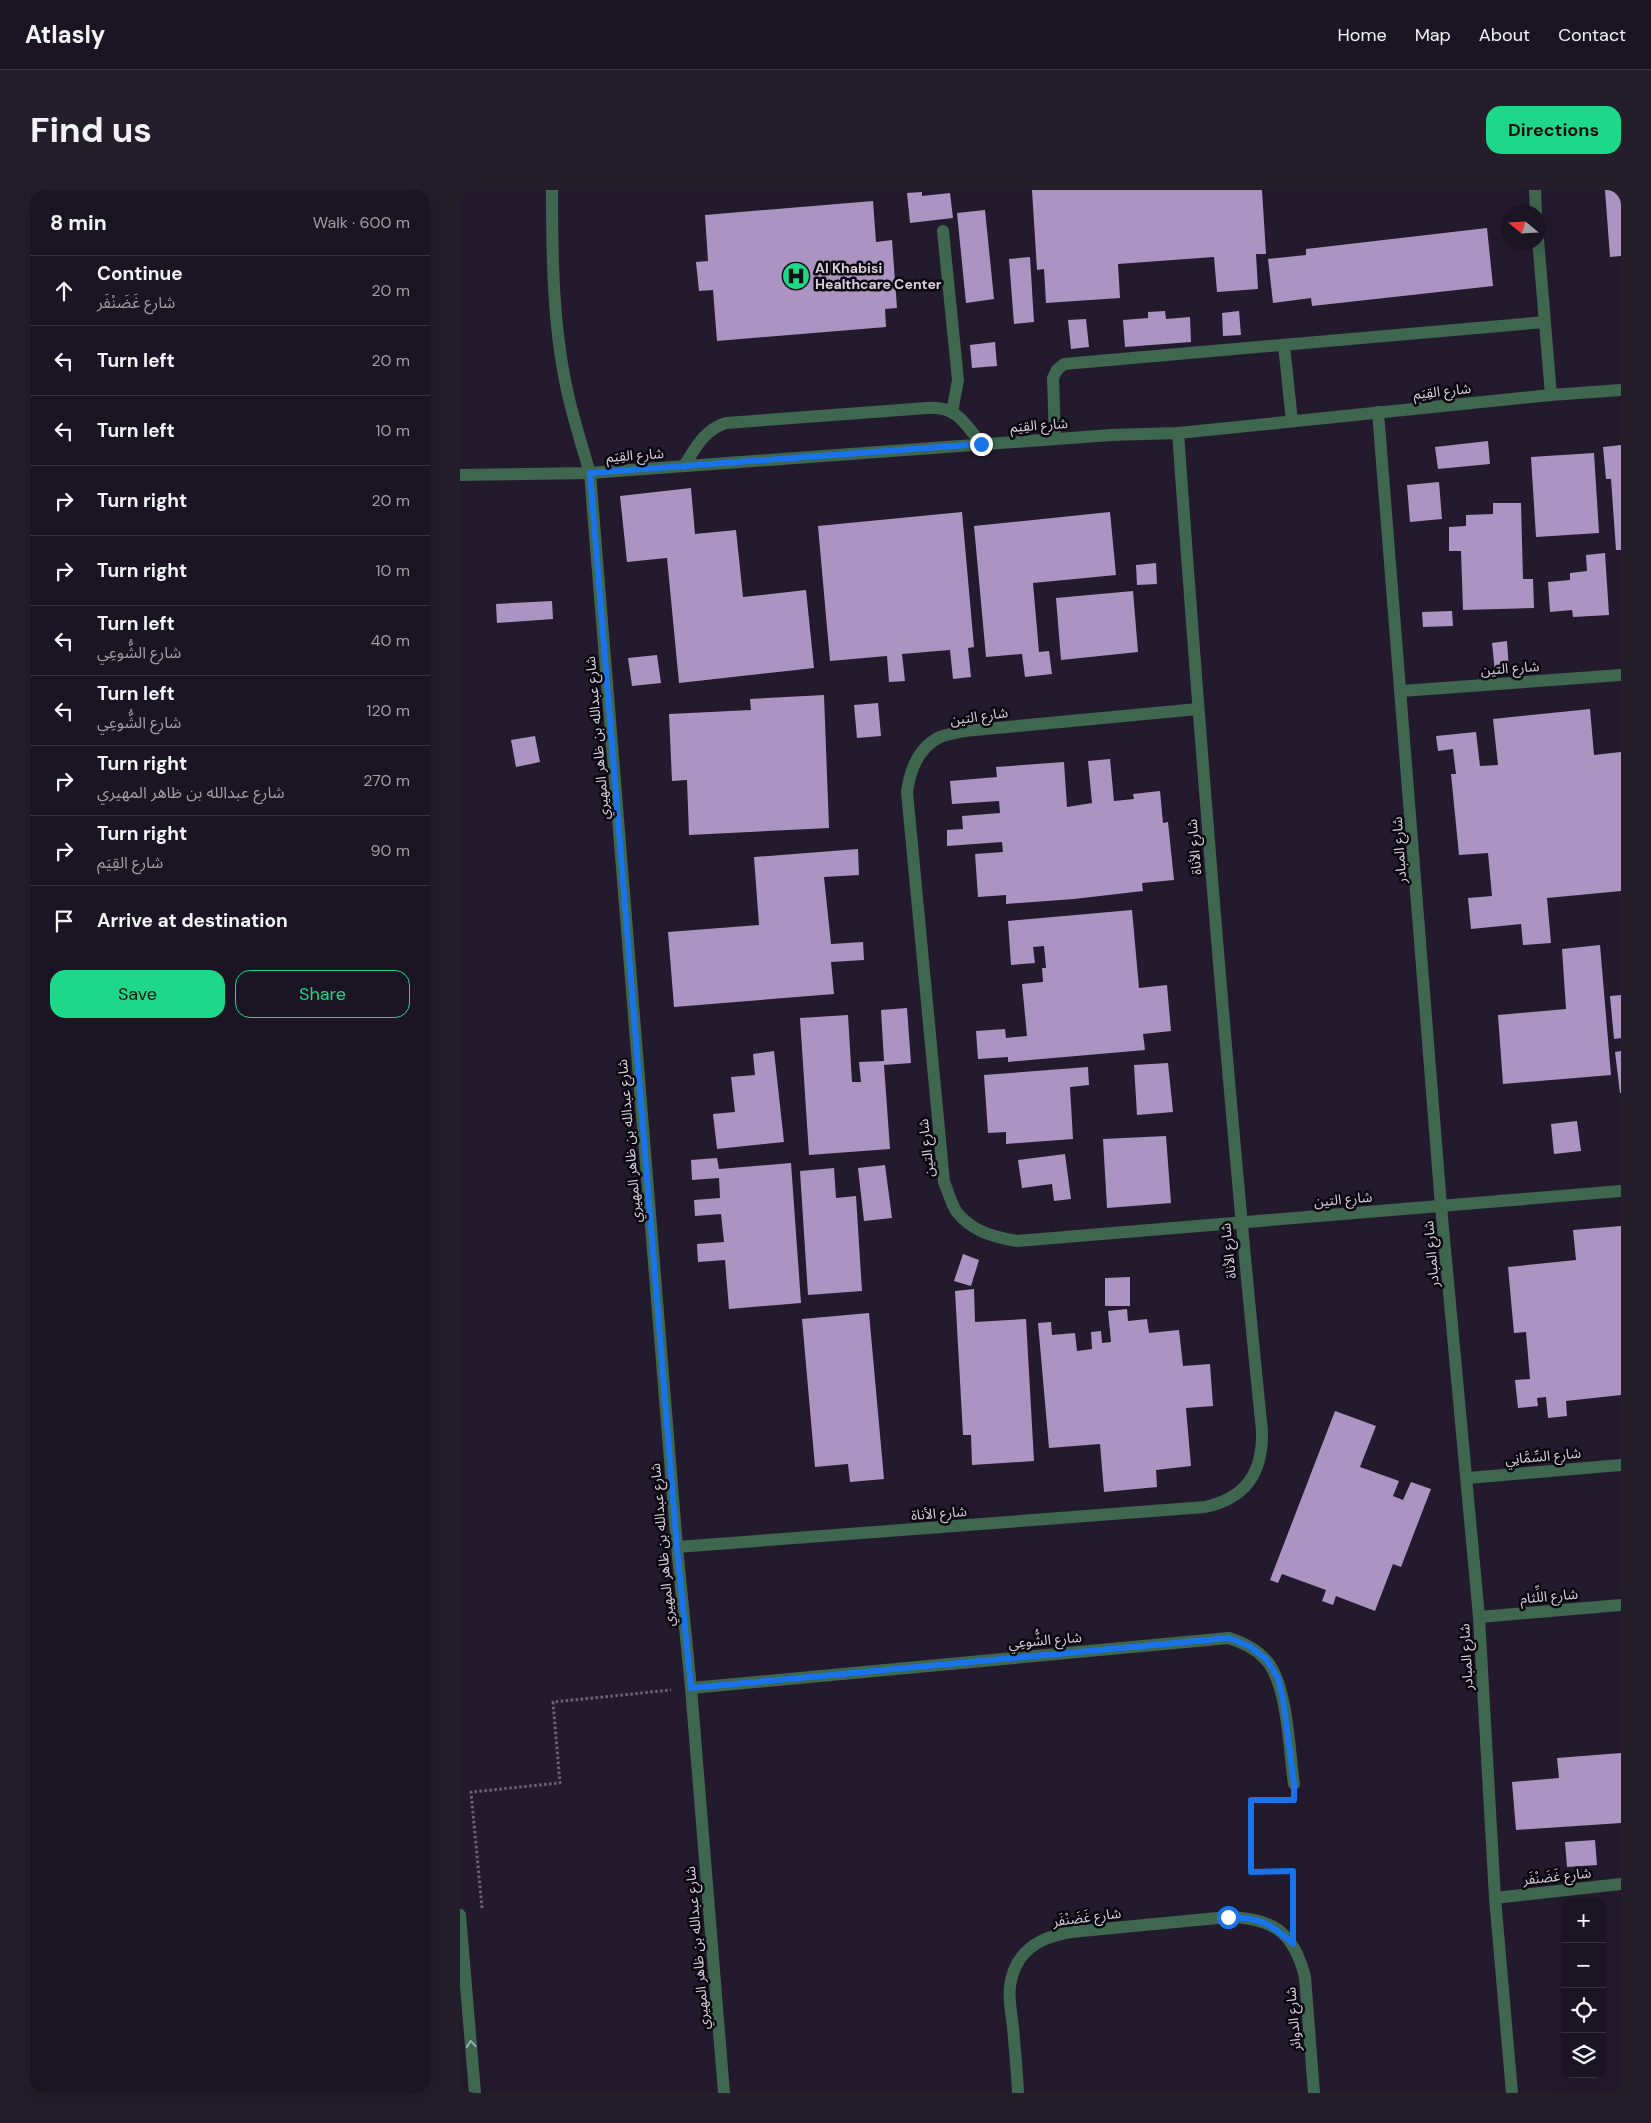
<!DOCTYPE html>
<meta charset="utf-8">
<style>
body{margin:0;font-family:"DM Sans","Noto Sans Arabic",sans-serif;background:#241d2a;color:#f1f3f6}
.controls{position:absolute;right:15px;bottom:15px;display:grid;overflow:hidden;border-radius:10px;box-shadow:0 5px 20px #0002}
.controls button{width:45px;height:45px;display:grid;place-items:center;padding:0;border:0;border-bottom:1px solid #393340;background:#1b1422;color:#f1f3f6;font:25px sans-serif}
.compass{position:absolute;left:1041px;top:15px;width:45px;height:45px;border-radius:50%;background:#1b1422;box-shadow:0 5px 20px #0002;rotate:288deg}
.stop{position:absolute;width:15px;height:15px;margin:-11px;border:4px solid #1a73e8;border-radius:50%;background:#fff}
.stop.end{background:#1a73e8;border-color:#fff;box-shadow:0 1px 5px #0008}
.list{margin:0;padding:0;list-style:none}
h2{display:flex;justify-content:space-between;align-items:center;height:65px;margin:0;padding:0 20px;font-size:21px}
h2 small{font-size:16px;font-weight:400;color:#a09ea5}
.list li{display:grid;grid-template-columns:32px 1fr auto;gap:15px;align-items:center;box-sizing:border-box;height:70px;padding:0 20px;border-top:1px solid #393340}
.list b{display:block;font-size:19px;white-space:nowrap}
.list p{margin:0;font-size:16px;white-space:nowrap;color:#a09ea5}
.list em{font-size:16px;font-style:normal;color:#a09ea5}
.actions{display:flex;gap:10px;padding:15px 20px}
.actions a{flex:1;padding:11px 0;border:1px solid #1dd888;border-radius:15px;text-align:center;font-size:18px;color:#1dd888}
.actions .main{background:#1dd888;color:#111}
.icon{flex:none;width:28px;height:28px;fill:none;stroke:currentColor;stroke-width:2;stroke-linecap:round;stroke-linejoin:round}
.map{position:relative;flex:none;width:1161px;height:1903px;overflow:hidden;border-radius:15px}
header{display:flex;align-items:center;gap:30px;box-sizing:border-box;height:70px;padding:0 25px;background:#1b1422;border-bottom:1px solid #393340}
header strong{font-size:24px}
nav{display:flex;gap:28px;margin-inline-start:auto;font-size:18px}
.intro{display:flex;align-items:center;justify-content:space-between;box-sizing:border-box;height:120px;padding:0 30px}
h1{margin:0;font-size:35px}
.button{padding:12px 22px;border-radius:15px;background:#1dd888;color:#111;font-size:18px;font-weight:700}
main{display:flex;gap:30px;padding:0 30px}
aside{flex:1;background:#1b1422;border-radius:15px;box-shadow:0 5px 20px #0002}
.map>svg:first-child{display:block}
</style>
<header>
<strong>Atlasly</strong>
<nav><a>Home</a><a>Map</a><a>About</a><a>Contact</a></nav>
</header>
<div class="intro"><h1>Find us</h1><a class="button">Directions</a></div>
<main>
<aside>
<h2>8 min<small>Walk · 600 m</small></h2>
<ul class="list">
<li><svg class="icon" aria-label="ahead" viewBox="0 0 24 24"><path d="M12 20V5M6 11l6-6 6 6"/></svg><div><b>Continue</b><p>شارع غَضَنْفَر</p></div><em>20 m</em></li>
<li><svg class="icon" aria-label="left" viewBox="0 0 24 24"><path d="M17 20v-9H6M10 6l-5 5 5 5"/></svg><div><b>Turn left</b></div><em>20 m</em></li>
<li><svg class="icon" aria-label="left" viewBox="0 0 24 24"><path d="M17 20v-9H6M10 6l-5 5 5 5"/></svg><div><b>Turn left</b></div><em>10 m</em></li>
<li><svg class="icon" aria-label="right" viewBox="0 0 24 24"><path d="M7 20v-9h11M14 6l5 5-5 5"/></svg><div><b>Turn right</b></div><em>20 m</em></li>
<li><svg class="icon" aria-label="right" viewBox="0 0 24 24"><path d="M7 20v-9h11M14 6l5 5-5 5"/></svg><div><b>Turn right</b></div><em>10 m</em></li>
<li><svg class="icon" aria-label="left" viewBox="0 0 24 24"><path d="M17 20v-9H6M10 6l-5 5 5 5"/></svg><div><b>Turn left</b><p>شارع الشُّوعِي</p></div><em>40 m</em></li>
<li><svg class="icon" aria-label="left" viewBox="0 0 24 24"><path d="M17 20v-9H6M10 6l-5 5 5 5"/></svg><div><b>Turn left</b><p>شارع الشُّوعِي</p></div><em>120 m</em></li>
<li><svg class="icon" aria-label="right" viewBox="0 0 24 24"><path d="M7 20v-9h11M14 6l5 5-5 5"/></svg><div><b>Turn right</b><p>شارع عبدالله بن ظاهر المهيري</p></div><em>270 m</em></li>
<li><svg class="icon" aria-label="right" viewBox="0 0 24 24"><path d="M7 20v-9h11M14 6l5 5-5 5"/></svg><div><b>Turn right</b><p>شارع القِيَم</p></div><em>90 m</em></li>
<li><svg class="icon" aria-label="arrive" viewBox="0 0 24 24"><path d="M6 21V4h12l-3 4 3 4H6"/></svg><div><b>Arrive at destination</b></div></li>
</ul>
<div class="actions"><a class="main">Save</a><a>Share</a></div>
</aside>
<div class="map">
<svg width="1161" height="1903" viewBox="0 0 1161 1903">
<rect width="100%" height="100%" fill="#241a2d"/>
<g fill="#ab94c1">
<path d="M 572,0 L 802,0 L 806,64 L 796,64 L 798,99 L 757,102 L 754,67 L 658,74 L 660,108 L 586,113 L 584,79 L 577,80 Z"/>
<path d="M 1145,0 L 1161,0 L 1161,66 L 1150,67 Z"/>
<path d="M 462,2 L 462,6 L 490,3 L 493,28 L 450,33 L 447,3 Z"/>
<path d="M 413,11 L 416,52 L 432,50 L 437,118 L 425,119 L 426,137 L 257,151 L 253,100 L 239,101 L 236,72 L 248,71 L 245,25 Z"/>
<path d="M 525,20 L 534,109 L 506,113 L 497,23 Z"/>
<path d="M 1027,38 L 1033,96 L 852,116 L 851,108 L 813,113 L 808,69 L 846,65 L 846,59 Z"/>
<path d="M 570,67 L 574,132 L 554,134 L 549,69 Z"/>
<path d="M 705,121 L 706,129 L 730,127 L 731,152 L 665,157 L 663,130 L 688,128 L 688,122 Z"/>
<path d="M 779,121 L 781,145 L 763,146 L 762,123 Z"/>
<path d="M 626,129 L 629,157 L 611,159 L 608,130 Z"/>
<path d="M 535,152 L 537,176 L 512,178 L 510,155 Z"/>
<path d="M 1028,251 L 1030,274 L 978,279 L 975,257 Z"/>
<path d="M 1161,255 L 1161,360 L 1156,360 L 1151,289 L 1146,289 L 1143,257 Z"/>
<path d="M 1134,263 L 1139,343 L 1076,347 L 1071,267 Z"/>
<path d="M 979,292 L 982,329 L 950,332 L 947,295 Z"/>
<path d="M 231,298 L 235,344 L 276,340 L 283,407 L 346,400 L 354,478 L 219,493 L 207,368 L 167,372 L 160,306 Z"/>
<path d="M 1033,313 L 1061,313 L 1063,389 L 1073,389 L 1074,418 L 1003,420 L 1001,361 L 989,361 L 989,337 L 1006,336 L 1006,325 L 1033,324 Z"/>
<path d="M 502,322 L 514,457 L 508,458 L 511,487 L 493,489 L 490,460 L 442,464 L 445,491 L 429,492 L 427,466 L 370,471 L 358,336 Z"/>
<path d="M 650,322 L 656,385 L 573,393 L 579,462 L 589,461 L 592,484 L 565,487 L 562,464 L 526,467 L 514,336 Z"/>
<path d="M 1145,363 L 1149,425 L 1113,427 L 1112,420 L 1090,422 L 1088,392 L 1110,390 L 1110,383 L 1127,381 L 1126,365 Z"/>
<path d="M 696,373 L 697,394 L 677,395 L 676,375 Z"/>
<path d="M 673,401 L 678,462 L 601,470 L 596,408 Z"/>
<path d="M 92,411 L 93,429 L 37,433 L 36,414 Z"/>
<path d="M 992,421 L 993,436 L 963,437 L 962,422 Z"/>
<path d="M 1047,451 L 1049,480 L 1035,482 L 1032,453 Z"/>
<path d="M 197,465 L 201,493 L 172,496 L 168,468 Z"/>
<path d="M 364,505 L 369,638 L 229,645 L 227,590 L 212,591 L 209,524 L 291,520 L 290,509 Z"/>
<path d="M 418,513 L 421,546 L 397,548 L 394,515 Z"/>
<path d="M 1130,519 L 1134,565 L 1161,562 L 1161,701 L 1087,708 L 1091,753 L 1063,755 L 1061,734 L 1011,739 L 1008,708 L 1032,706 L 1028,663 L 999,665 L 991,584 L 996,584 L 993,559 L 978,561 L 976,546 L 1016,542 L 1020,576 L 1038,575 L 1033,529 Z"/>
<path d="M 75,546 L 80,572 L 56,577 L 51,550 Z"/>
<path d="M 650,569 L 654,611 L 674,609 L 673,604 L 700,601 L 703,633 L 708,632 L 714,690 L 682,693 L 683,701 L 614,709 L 546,714 L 546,705 L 518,707 L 515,664 L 543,662 L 542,652 L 487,656 L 487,640 L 503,639 L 502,626 L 540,623 L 539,611 L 492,614 L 490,591 L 537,587 L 536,577 L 604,572 L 607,617 L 632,613 L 628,571 Z"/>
<path d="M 398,659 L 399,685 L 364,687 L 371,754 L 403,752 L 404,770 L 371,772 L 374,804 L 214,817 L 208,742 L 299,735 L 294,667 Z"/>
<path d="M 672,720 L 679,798 L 707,795 L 711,841 L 683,844 L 685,860 L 548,872 L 548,867 L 518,869 L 516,841 L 545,839 L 546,848 L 567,846 L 562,794 L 583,792 L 582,778 L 586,778 L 584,756 L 573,757 L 575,773 L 551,775 L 548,731 Z"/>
<path d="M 1140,755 L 1151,885 L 1043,894 L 1038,825 L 1106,819 L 1102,759 Z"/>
<path d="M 1161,805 L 1161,848 L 1154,849 L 1150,806 Z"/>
<path d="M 447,818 L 451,873 L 424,875 L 430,959 L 349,965 L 340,828 L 388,825 L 392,892 L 401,892 L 399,872 L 424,871 L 421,820 Z"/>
<path d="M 314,861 L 324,952 L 257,959 L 253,924 L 275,922 L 271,887 L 295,885 L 293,864 Z"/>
<path d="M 1161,861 L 1161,903 L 1160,903 L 1155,862 Z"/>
<path d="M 708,873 L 713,922 L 677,925 L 674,875 Z"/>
<path d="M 628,877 L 629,895 L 610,897 L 613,949 L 546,954 L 546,942 L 528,943 L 524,885 Z"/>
<path d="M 1117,931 L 1121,961 L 1094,964 L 1091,934 Z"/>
<path d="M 706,946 L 711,1013 L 647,1018 L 643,949 Z"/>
<path d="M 605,964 L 611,1009 L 594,1011 L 592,994 L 562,998 L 558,970 Z"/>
<path d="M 257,968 L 259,979 L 331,973 L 341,1113 L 269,1119 L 265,1070 L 238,1072 L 237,1054 L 264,1052 L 261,1024 L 235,1026 L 234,1010 L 260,1008 L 259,988 L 232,990 L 231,970 Z"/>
<path d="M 425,975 L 432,1028 L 404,1031 L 398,978 Z"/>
<path d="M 374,978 L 376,1008 L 396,1006 L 402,1101 L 348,1105 L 340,981 Z"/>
<path d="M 1161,1036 L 1161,1205 L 1106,1211 L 1107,1226 L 1088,1228 L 1086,1207 L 1077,1208 L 1078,1216 L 1058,1218 L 1055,1190 L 1070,1189 L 1066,1142 L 1054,1143 L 1048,1077 L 1116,1070 L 1113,1040 Z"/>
<path d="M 503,1064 L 519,1070 L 511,1096 L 494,1091 Z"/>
<path d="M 670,1087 L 670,1116 L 645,1116 L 645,1088 Z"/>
<path d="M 514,1099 L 515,1132 L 566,1129 L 574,1271 L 512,1275 L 511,1245 L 503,1245 L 495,1101 Z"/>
<path d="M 667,1119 L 668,1131 L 687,1129 L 689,1143 L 719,1140 L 723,1176 L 750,1174 L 753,1216 L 726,1218 L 731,1276 L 696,1280 L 697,1297 L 644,1302 L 640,1254 L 589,1258 L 578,1133 L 591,1132 L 592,1145 L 615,1143 L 617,1161 L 632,1159 L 631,1142 L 641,1141 L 642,1153 L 651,1152 L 648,1121 Z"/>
<path d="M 409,1123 L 424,1289 L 390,1292 L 388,1274 L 355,1277 L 342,1129 Z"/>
<path d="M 875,1221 L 916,1236 L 900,1277 L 939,1291 L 933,1306 L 943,1310 L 951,1292 L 971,1299 L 941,1377 L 933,1374 L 915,1421 L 876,1406 L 873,1415 L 862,1411 L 866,1400 L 822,1384 L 818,1393 L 810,1390 Z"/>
<path d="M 1161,1563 L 1161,1633 L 1056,1640 L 1052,1592 L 1099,1588 L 1097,1568 Z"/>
<path d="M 1135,1650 L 1137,1675 L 1107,1677 L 1105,1652 Z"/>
</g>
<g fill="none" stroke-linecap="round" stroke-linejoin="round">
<g stroke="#6c6474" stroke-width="3" stroke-dasharray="2.5 2.5" stroke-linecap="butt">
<path d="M 820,1609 L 791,1610 L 791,1681 L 833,1681 L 833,1723"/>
<path d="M 22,1718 L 11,1602 L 100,1593 L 93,1512 L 211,1500"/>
</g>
<g stroke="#3f664f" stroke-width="12">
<path d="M 1075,0 L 1076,22"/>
<path d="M 483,41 L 498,190 L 492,222"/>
<path d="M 1078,49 L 1091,205"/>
<path d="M 824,155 L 832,231"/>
<path d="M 595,249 L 593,188 L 597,180 L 604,174 L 1085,132"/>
<path d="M 224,276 C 236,257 244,240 266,233 L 467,218 C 497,216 505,233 521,254"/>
</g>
<g stroke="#3f664f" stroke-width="12">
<path d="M 92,0 C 92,70 93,145 110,213 C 116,237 123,260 130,283 L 217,1357 L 231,1498 L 264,1903"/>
<path d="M 918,222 L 981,1016 L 1019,1427 L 1035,1708 L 1052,1903"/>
<path d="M 0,285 L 130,283 L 651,245 L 718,243 L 1091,205 L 1161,200"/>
<path d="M 941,501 L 1161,485"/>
<path d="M 738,519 L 504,541 C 496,543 487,544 480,547 C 459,557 450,580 447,602 L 484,992 C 488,1001 491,1013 496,1021 C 511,1041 533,1047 557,1051 L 1161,1001"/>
<path d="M 1008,1288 L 1161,1275"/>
<path d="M 217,1357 L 745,1317 C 786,1308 803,1283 802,1241 C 768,909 742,576 718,243"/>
<path d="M 1019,1427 L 1161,1415"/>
<path d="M 231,1498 L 769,1448 C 783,1453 795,1458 805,1469 C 828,1492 829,1562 834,1594"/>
<path d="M 1035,1708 L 1161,1694"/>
<path d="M 558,1903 C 557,1881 555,1860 553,1838 C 552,1825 548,1809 550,1796 C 555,1761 579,1747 611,1742 L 768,1727 C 814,1728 834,1743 845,1787 L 854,1903"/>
</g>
<path stroke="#3f664f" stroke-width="12" d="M 0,1725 L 15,1903"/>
</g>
<defs><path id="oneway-chevron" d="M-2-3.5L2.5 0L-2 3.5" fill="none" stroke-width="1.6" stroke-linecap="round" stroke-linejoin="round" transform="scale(1.25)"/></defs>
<use stroke="#a1abab" href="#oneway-chevron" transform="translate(11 1854) rotate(-95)"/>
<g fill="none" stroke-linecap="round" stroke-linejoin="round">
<path stroke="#1a73e8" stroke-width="6" d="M 521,254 L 130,283 L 217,1358 L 231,1498 L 769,1448 L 789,1456 L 806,1469 L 818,1488 L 823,1509 L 834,1594 L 834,1610 L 791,1610 L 791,1682 L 833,1681 L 833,1754 C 810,1733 801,1728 768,1727"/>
</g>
<defs>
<g id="hospital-disc" transform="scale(1.4375)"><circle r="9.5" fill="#1dd888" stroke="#0b070f"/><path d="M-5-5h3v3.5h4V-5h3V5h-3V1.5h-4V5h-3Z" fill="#111"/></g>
</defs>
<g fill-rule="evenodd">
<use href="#hospital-disc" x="336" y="86"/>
</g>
<g text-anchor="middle" stroke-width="5" stroke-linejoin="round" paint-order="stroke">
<g font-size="14" font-weight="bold" fill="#d6d0dd" stroke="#0b070f" text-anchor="start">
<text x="355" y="83">Al Khabisi<tspan x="355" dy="16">Healthcare Center</tspan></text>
</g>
<g font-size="14" fill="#d6d0dd" stroke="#0b070f">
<text transform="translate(982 201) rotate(-6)" y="5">شارع القِيَم</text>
<text transform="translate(579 235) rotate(-4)" y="5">شارع القِيَم</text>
<text transform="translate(175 265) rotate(-4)" y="5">شارع القِيَم</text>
<text transform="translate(1050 478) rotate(-4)" y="5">شارع التين</text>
<text transform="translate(519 526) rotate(-8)" y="5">شارع التين</text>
<text transform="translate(137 548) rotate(-95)" y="5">شارع عبدالله بن ظاهر المهيري</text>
<text transform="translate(734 657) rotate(-95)" y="5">شارع الأناة</text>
<text transform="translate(939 660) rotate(-94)" y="5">شارع المبادر</text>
<text transform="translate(169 951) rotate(-95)" y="5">شارع عبدالله بن ظاهر المهيري</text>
<text transform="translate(466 958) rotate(-96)" y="5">شارع التين</text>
<text transform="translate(883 1009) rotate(-5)" y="5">شارع التين</text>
<text transform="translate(768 1061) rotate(-96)" y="5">شارع الأناة</text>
<text transform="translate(971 1064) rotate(-95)" y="5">شارع المبادر</text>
<text transform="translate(1083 1266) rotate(-5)" y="5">شارع السِّمَّانِي</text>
<text transform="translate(479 1323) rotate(-4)" y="5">شارع الأناة</text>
<text transform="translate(202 1355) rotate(-95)" y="5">شارع عبدالله بن ظاهر المهيري</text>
<text transform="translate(1089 1406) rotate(-5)" y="5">شارع اللِّثام</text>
<text transform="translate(585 1450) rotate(-5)" y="5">شارع الشُّوعِي</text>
<text transform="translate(1006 1467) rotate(-93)" y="5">شارع المبادر</text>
<text transform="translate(1097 1686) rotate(-6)" y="5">شارع غَضَنْفَر</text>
<text transform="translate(627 1727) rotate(-7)" y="5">شارع غَضَنْفَر</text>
<text transform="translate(237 1758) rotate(-95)" y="5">شارع عبدالله بن ظاهر المهيري</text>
<text transform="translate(833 1829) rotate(-95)" y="5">شارع الدوائر</text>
</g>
</g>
</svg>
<div class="controls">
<button>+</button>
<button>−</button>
<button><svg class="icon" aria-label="locate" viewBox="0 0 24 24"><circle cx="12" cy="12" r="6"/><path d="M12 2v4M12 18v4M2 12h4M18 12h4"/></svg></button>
<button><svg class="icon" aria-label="layers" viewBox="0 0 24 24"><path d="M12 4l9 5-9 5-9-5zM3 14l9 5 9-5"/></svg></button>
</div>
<svg class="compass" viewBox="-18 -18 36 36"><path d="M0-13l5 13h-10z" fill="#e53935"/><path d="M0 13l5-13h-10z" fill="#a09ea5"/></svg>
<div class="stop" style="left:768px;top:1727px"></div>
<div class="stop end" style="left:521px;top:254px"></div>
</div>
</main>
